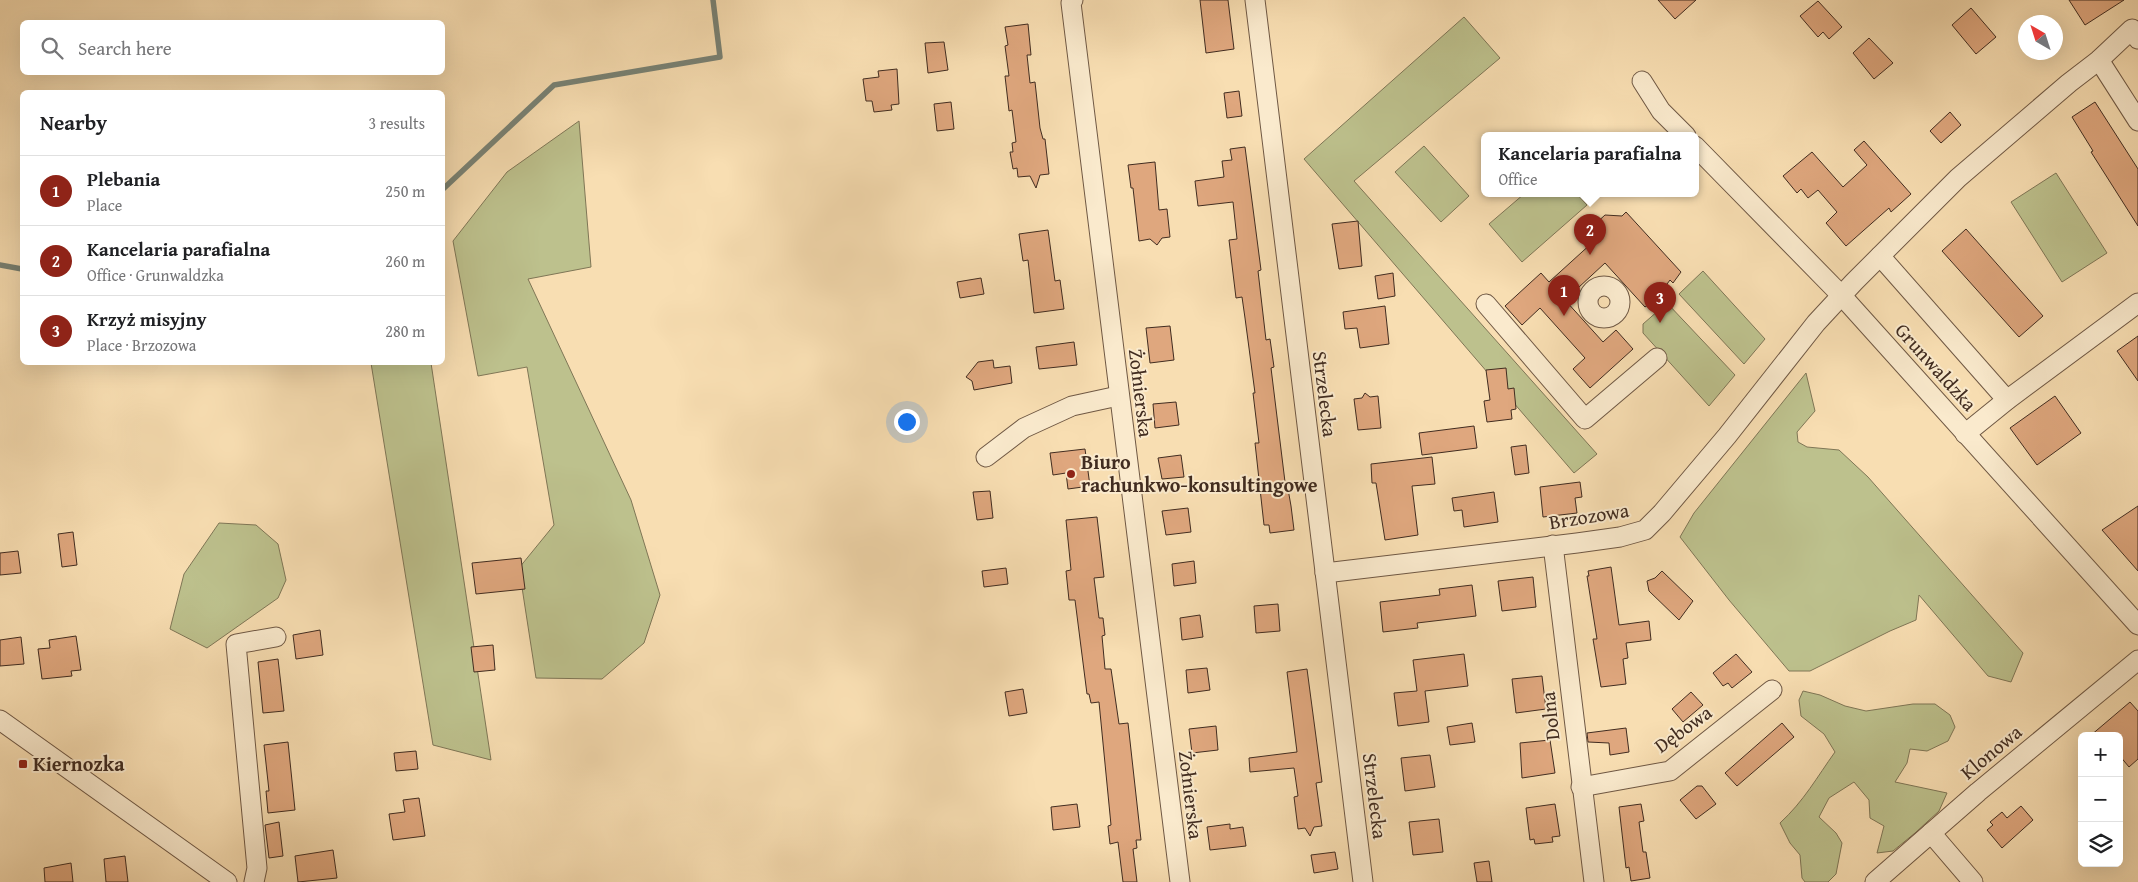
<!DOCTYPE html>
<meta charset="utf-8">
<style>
body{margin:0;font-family:"Gentium Book Plus",serif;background:#f2f2f2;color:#202124}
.controls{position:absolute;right:15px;bottom:15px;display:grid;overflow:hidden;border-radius:8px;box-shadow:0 5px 20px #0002}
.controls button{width:45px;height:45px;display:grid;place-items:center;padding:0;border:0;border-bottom:1px solid #e0e0e0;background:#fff;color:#202124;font:25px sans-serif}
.compass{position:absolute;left:2018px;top:15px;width:45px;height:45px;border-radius:50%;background:#fff;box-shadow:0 5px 20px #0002;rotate:321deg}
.you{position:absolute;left:906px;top:421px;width:18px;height:18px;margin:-12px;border:4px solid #fff;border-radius:50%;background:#1a73e8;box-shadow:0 0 0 8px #1a73e833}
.badge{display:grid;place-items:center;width:32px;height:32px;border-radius:50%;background:#8f2418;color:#fff;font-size:16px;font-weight:700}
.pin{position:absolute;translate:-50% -41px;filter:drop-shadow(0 1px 2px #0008)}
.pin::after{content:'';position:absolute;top:26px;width:18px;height:15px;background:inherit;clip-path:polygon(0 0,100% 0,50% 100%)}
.popup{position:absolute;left:1481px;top:132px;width:218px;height:65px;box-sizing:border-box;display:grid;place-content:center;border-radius:8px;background:#fff;filter:drop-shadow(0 1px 4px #0005);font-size:16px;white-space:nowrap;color:#757577}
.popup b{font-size:19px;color:#202124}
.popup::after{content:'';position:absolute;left:50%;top:100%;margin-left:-10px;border:10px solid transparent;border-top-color:#fff}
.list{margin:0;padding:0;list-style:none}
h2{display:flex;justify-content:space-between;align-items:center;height:65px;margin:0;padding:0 20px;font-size:21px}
h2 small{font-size:16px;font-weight:400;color:#757577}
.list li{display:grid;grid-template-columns:32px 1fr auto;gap:15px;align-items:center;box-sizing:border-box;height:70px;padding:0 20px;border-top:1px solid #e0e0e0}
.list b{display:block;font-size:19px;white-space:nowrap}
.list p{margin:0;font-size:16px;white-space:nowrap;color:#757577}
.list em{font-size:16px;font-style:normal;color:#757577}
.icon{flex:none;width:28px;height:28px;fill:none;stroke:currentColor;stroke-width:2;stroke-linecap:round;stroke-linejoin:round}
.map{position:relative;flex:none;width:2138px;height:882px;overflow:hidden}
.search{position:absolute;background:#fff;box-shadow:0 5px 20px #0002;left:20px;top:20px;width:425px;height:55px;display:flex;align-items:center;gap:12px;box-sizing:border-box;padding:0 18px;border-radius:8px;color:#757577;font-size:19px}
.panel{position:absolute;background:#fff;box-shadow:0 5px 20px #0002;left:20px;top:90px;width:425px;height:275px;border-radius:8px}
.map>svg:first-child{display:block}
</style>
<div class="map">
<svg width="2138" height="882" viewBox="0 0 2138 882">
<rect width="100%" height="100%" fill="#f8deb2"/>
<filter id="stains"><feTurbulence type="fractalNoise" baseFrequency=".004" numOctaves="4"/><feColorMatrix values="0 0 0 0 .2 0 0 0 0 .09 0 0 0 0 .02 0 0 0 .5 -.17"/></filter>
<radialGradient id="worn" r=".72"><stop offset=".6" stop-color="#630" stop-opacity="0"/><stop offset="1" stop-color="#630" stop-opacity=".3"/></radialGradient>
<g fill="#bdc18d" stroke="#7f7656">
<path d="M 1464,17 L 1500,58 L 1354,181 L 1597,454 L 1574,473 L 1304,159 Z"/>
<path d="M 579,121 L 591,267 L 528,279 L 631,500 L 660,595 L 644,643 L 602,679 L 536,678 L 519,568 L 554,525 L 527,367 L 478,376 L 453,241 L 507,172 Z"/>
<path d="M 1424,146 L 1469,196 L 1441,222 L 1395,172 Z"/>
<path d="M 2056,173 L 2107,253 L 2062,282 L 2011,202 Z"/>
<path d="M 1524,194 L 1577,194 L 1587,205 L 1522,262 L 1489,224 Z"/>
<path d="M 1703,271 L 1765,339 L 1744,364 L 1679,294 Z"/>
<path d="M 1667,303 L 1735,375 L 1709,406 L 1643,333 L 1643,324 Z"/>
<path d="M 371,363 L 431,363 L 491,760 L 433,745 Z"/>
<path d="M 1806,373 L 1815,411 L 1797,432 L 1798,442 L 1807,447 L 1839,450 L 1868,477 L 2023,653 L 2011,682 L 1988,676 L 1919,595 L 1916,620 L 1890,631 L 1810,671 L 1789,671 L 1729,600 L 1680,537 L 1694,513 Z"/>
<path d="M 219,523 L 256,525 L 278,544 L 286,580 L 278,598 L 207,648 L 170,629 L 184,574 Z"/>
<path d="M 1803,691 L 1820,695 L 1845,706 L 1866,711 L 1913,704 L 1935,704 L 1950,715 L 1955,727 L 1948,741 L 1927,751 L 1910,749 L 1907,763 L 1895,782 L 1947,793 L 1939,811 L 1915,833 L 1893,851 L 1877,853 L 1884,826 L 1870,818 L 1869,800 L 1854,782 L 1829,798 L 1819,817 L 1836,833 L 1842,843 L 1836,874 L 1828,882 L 1805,882 L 1802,878 L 1800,855 L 1790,843 L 1780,823 C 1804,801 1817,777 1835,752 L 1824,734 L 1801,716 L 1799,700 Z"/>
</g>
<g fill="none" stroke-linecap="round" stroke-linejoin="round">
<g stroke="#788275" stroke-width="5.5">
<path d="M 442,190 L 554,85 L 720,57 L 713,0"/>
<path d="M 0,265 L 22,269"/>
</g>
</g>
<g fill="#dfa77e" stroke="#412c20">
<path d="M 1200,0 L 1228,0 L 1234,49 L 1206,53 Z"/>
<path d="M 1658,0 L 1696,0 L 1675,19 Z"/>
<path d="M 2069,0 L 2124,0 L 2085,25 Z"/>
<path d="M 1818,1 L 1842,27 L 1829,39 L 1823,32 L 1818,37 L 1800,16 Z"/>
<path d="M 1971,8 L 1996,37 L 1976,54 L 1952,25 Z"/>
<path d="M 1028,24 L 1031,55 L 1027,55 L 1030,83 L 1035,82 L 1040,128 L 1043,139 L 1045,139 L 1049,174 L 1040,175 L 1036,188 L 1030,176 L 1018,177 L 1017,168 L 1013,169 L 1010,152 L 1013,152 L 1012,143 L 1016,142 L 1012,110 L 1009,111 L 1005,76 L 1009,76 L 1005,46 L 1008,45 L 1005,27 Z"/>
<path d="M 1869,38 L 1893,63 L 1874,79 L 1853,53 Z"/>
<path d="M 944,42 L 948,70 L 928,73 L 925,43 Z"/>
<path d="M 897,69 L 899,104 L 891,105 L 892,110 L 874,112 L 872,101 L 866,101 L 863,79 L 879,77 L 878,71 Z"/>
<path d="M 1239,91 L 1242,116 L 1227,118 L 1224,93 Z"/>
<path d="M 951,102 L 954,129 L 937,131 L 934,104 Z"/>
<path d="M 2095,102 L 2138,169 L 2138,226 L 2091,152 L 2093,151 L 2072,117 Z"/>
<path d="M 1950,112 L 1961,125 L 1941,143 L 1930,131 Z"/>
<path d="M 1864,141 L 1911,194 L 1891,212 L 1889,208 L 1846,246 L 1826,223 L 1837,212 L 1818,190 L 1808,198 L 1801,189 L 1797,193 L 1783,176 L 1812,152 L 1843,187 L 1867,165 L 1854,150 Z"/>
<path d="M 1245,147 L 1261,270 L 1258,271 L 1266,340 L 1270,339 L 1274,367 L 1271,368 L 1286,490 L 1288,489 L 1291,506 L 1294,530 L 1270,533 L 1269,525 L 1264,525 L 1262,507 L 1255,443 L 1259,443 L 1253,393 L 1255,393 L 1245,318 L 1242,297 L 1236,298 L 1229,240 L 1237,239 L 1233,202 L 1198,206 L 1195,181 L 1224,177 L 1222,161 L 1232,160 L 1230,149 Z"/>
<path d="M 1155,162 L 1159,210 L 1167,209 L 1170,237 L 1162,238 L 1157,245 L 1150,239 L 1139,241 L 1133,188 L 1131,188 L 1128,165 Z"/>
<path d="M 1626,212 L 1681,272 L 1673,283 L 1670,280 L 1655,300 L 1645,307 L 1605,263 L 1565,300 L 1603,342 L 1616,330 L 1633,349 L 1590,388 L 1573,369 L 1585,358 L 1540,308 L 1522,325 L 1505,306 L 1541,273 L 1549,282 L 1593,242 L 1594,225 L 1605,215 L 1622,216 Z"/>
<path d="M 1358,221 L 1362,266 L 1339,269 L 1332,224 Z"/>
<path d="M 1966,229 L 2043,316 L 2019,337 L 1942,251 Z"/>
<path d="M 1048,230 L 1055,281 L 1060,280 L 1064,309 L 1034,313 L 1028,260 L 1023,261 L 1019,234 Z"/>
<path d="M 1393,273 L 1395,296 L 1378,299 L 1375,276 Z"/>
<path d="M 981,278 L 984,294 L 960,298 L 957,282 Z"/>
<path d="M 1385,306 L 1389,344 L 1360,348 L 1357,328 L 1345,329 L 1343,312 Z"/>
<path d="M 1170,326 L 1174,360 L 1150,363 L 1146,328 Z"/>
<path d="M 2138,336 L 2138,381 L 2117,351 Z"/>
<path d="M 1074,342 L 1077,365 L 1039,369 L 1036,347 Z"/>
<path d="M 993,360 L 994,368 L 1010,366 L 1012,383 L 974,390 L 972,381 L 966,377 L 978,362 Z"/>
<path d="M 1506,368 L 1508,389 L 1514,388 L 1516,409 L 1511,410 L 1512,419 L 1487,422 L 1484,401 L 1490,400 L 1486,370 Z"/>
<path d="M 1365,393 L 1370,397 L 1378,396 L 1381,428 L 1358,430 L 1354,399 L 1362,398 Z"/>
<path d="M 2055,396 L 2081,433 L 2037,465 L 2010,428 Z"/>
<path d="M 1176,402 L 1179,425 L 1155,428 L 1153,404 Z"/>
<path d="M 1474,426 L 1477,448 L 1422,455 L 1419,433 Z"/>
<path d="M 1526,445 L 1529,473 L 1515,475 L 1511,447 Z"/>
<path d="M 1085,449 L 1090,486 L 1068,489 L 1066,473 L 1053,475 L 1050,453 Z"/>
<path d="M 1181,455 L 1184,477 L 1162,479 L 1158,458 Z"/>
<path d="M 1432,457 L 1435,484 L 1412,486 L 1418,535 L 1385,540 L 1376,483 L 1372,483 L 1371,464 Z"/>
<path d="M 1580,482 L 1582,497 L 1575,498 L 1577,513 L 1543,517 L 1540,487 Z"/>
<path d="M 990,491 L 993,518 L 977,520 L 973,492 Z"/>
<path d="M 1494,492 L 1498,522 L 1464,527 L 1462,510 L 1454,511 L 1452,498 Z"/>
<path d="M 2138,506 L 2138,571 L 2102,530 Z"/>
<path d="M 1188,508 L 1191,532 L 1166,535 L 1162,511 Z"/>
<path d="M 1097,517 L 1104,577 L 1094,578 L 1099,618 L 1103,618 L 1105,635 L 1102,636 L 1105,669 L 1111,669 L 1119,724 L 1128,723 L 1141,840 L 1136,840 L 1137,848 L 1133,849 L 1137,882 L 1123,882 L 1118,842 L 1110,844 L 1108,826 L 1111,825 L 1099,702 L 1091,703 L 1089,694 L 1087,694 L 1075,600 L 1069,600 L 1066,571 L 1071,570 L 1066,520 Z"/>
<path d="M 73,532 L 77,565 L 62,567 L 58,534 Z"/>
<path d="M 18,551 L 21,573 L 0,575 L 0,553 Z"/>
<path d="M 521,558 L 525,589 L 476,594 L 472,563 Z"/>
<path d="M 1194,561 L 1196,583 L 1174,586 L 1172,564 Z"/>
<path d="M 1611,567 L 1619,625 L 1649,621 L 1651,640 L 1626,643 L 1628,658 L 1623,659 L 1626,684 L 1601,687 L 1593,639 L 1597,639 L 1587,576 L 1589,576 L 1588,571 Z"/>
<path d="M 1006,568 L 1008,584 L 984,587 L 982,571 Z"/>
<path d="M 1662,571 L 1693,601 L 1679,620 L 1649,591 L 1647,581 L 1655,578 Z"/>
<path d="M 1533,577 L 1536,607 L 1502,611 L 1498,581 Z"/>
<path d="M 1472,585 L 1476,616 L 1417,623 L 1418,628 L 1383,632 L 1380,602 L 1440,595 L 1439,589 Z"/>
<path d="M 1278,604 L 1280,631 L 1256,633 L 1254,606 Z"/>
<path d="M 1200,615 L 1203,637 L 1182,640 L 1180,618 Z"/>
<path d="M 320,630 L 323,655 L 296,659 L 293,635 Z"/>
<path d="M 76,636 L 81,670 L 71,671 L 72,676 L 42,679 L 38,649 L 50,648 L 49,640 Z"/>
<path d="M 21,637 L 24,664 L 0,666 L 0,640 Z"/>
<path d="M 493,645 L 495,670 L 474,672 L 471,647 Z"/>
<path d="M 1464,654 L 1468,686 L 1425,691 L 1429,722 L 1398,726 L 1394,693 L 1417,691 L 1413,660 Z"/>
<path d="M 1736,654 L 1752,672 L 1732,688 L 1728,683 L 1723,686 L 1713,673 Z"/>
<path d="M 278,659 L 284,711 L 263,713 L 258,662 Z"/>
<path d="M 1207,668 L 1210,690 L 1188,693 L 1186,670 Z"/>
<path d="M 1307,669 L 1322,782 L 1316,783 L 1322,826 L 1314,827 L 1310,836 L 1305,828 L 1298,829 L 1294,797 L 1298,796 L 1294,768 L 1250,772 L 1249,758 L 1297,752 L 1287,672 Z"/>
<path d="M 1542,676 L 1546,709 L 1516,713 L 1512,679 Z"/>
<path d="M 1023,689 L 1027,713 L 1009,716 L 1005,692 Z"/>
<path d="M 1691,692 L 1703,705 L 1683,722 L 1672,709 Z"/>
<path d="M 2130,702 L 2138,711 L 2138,759 L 2129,767 L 2119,755 L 2119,736 L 2090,736 Z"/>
<path d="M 1472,723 L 1475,742 L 1450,745 L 1447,727 Z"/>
<path d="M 1782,723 L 1794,737 L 1737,786 L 1725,773 Z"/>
<path d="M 1216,726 L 1218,750 L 1192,753 L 1189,729 Z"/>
<path d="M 1626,728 L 1629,752 L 1610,755 L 1609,743 L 1588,742 L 1587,733 Z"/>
<path d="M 1550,740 L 1555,773 L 1522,778 L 1520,743 Z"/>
<path d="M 288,742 L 295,810 L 268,813 L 266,791 L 269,791 L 264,745 Z"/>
<path d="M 416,751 L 418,769 L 396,771 L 394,753 Z"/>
<path d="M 1430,755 L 1435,787 L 1405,791 L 1401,758 Z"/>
<path d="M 1697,786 L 1702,786 L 1716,804 L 1696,819 L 1680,800 Z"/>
<path d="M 419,798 L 425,836 L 393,840 L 389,814 L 405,812 L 403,800 Z"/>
<path d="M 1077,804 L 1080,827 L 1053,830 L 1051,807 Z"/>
<path d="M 1555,804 L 1560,836 L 1552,837 L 1553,842 L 1535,844 L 1534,839 L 1530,840 L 1526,808 Z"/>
<path d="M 1641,804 L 1644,821 L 1639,822 L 1643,852 L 1646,852 L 1650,878 L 1631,881 L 1629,867 L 1626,868 L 1619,807 Z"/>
<path d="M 2021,806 L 2033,820 L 2002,848 L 1987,830 L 1993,825 L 1990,822 L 2002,812 L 2007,818 Z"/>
<path d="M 1439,819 L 1443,852 L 1413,855 L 1409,822 Z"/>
<path d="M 279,822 L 283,856 L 269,858 L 265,825 Z"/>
<path d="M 1230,824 L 1230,829 L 1243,827 L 1246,846 L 1210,850 L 1207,827 Z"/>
<path d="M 333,850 L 337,878 L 298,882 L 295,856 Z"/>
<path d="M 1335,852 L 1338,869 L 1314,873 L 1311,855 Z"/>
<path d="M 125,856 L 128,882 L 106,882 L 104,859 Z"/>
<path d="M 1489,861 L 1492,882 L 1477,882 L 1474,863 Z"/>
<path d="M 71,863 L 73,882 L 45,882 L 44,868 Z"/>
</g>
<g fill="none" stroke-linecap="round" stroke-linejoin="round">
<g stroke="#6f5844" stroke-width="21">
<g id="minor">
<path d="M 1073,0 L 1071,3 L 1180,882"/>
<path d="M 1255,0 L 1363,882"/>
<path d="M 2099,60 L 2138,121"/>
<path d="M 1642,81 L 1661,111 L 1686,136"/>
<path d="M 1695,146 L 1842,296 L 2138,625"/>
<path d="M 1880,256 L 2007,400"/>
<circle cx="1604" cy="302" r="16"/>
<path d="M 1486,304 L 1585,419 L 1657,358"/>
<path d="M 1965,434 L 2007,400 L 2138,303"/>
<path d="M 986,457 L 1024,428 L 1072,406 L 1118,396"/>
<path d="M 1553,545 L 1594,882"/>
<path d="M 1325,573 L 1577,543 L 1620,537 L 1645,530 L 1662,513 L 1727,436 L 1816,323 L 1854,282 L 1958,178 L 2069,83 L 2099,60 L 2132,29 L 2138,39"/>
<path d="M 0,720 L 227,882"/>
<path d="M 1581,787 L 1670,771 L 1772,690"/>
<path d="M 1931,833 L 1973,882"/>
<path d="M 254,882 L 257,868 L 236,644 L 276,637"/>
<path d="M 1875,882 L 1978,792 L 2138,660"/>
</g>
</g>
<use href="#minor" stroke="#faeacd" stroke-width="19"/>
</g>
<g fill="#8f2418" stroke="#faeacd" stroke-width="2">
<circle cx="1071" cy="474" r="5"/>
<rect x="18" y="759" width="10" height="10" rx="2.5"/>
</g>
<g text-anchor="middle" stroke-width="4" stroke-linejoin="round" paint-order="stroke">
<g font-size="20" fill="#412c20" stroke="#faeacd">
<text transform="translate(1936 367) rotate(48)" y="7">Grunwaldzka</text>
<text transform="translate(1141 393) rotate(83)" y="7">Żołnierska</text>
<text transform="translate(1325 394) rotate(83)" y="7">Strzelecka</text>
<text transform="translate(1589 516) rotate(-9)" y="7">Brzozowa</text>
<text transform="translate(1550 716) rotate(-96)" y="7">Dolna</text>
<text transform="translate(1683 729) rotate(-36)" y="7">Dębowa</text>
<text transform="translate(1991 752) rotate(-40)" y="7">Klonowa</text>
<text transform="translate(1191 795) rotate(83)" y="7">Żołnierska</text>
<text transform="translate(1375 796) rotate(83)" y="7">Strzelecka</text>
</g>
<g font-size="20" font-weight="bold" fill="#412c20" stroke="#faeacd" text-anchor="start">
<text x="1081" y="469">Biuro<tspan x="1081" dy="23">rachunkwo-konsultingowe</tspan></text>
<text x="33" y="771">Kiernozka</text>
</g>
</g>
<rect width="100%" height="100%" filter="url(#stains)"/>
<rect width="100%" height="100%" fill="url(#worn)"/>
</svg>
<div class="controls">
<button>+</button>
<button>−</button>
<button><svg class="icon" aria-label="layers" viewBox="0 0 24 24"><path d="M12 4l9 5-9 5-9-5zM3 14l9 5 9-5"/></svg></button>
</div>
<svg class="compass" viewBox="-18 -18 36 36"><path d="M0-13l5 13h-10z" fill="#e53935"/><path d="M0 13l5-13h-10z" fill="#757577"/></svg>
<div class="you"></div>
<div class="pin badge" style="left:1564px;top:316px">1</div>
<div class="pin badge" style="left:1590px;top:255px">2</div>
<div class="popup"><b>Kancelaria parafialna</b>Office</div>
<div class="pin badge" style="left:1660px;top:323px">3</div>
<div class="search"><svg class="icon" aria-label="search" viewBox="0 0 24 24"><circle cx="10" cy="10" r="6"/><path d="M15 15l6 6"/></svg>Search here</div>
<section class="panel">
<h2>Nearby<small>3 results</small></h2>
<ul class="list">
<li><span class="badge">1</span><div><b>Plebania</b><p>Place</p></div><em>250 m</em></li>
<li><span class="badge">2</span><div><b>Kancelaria parafialna</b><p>Office · Grunwaldzka</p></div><em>260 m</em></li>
<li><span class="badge">3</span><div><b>Krzyż misyjny</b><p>Place · Brzozowa</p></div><em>280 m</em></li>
</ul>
</section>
</div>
